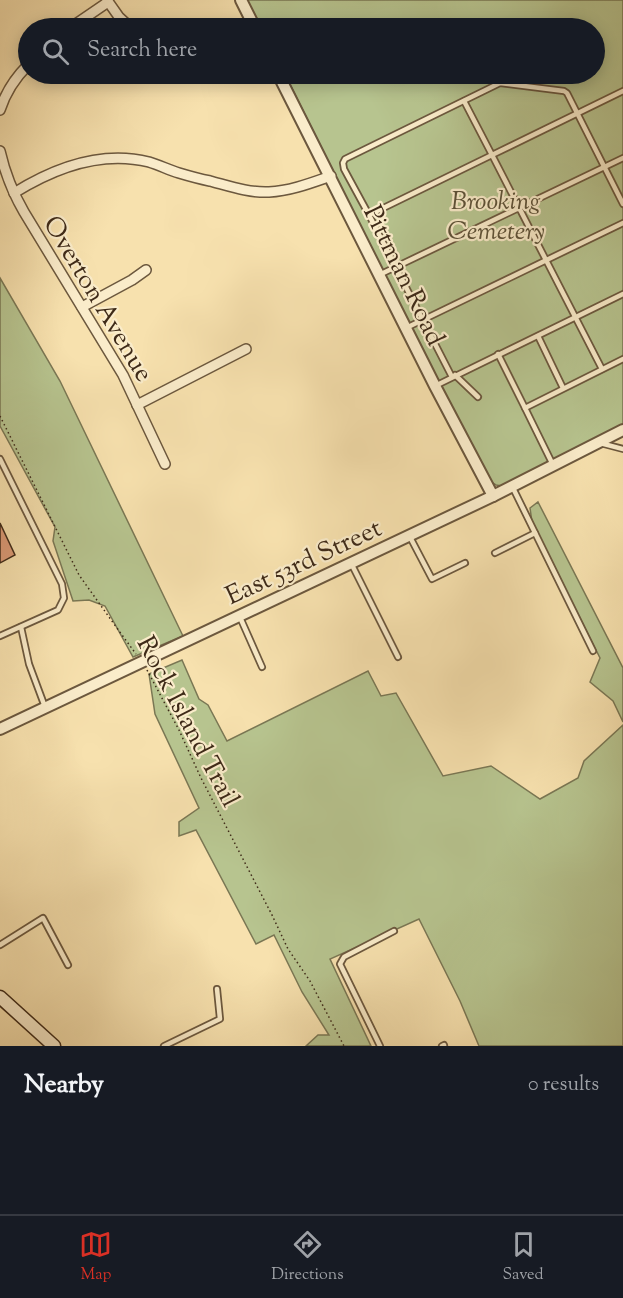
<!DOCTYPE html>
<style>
body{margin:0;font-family:"Sorts Mill Goudy",serif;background:#20242c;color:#f1f3f6}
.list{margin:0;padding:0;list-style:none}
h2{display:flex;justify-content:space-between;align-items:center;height:78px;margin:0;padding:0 24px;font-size:26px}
h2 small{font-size:20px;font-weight:400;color:#9ea1a6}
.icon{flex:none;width:33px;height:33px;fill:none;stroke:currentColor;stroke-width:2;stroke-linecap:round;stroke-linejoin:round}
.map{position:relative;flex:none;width:623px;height:1046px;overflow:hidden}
.search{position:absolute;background:#171b24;box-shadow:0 3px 15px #0003;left:18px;right:18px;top:18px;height:66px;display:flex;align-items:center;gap:15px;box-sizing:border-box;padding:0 21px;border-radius:33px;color:#9ea1a6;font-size:22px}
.sheet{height:168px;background:#171b24}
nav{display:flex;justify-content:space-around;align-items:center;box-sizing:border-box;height:84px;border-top:2px solid #363941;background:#171b24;font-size:16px;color:#9ea1a6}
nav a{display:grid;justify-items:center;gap:3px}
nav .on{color:#d93025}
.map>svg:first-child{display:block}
</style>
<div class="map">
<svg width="623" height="1046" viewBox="0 0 623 1046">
<rect width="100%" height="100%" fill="#f7e1ae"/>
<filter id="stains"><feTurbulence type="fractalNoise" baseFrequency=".00333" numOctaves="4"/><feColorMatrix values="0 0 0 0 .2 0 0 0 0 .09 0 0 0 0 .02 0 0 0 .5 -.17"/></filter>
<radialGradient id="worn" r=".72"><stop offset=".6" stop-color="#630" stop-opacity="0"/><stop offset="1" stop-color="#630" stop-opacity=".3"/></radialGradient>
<g fill="#b7c48f" stroke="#7a7754" stroke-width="1.5">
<path d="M 247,0 L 623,0 L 623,426 L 502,486 L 496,485 L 491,482 L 433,371 L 285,74 L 594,74 L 594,28 L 262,28 Z"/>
<path d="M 0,278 L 60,381 L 183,636 L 133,657 L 105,606 L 89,600 L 73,601 L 53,541 L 55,527 L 0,426 Z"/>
<path d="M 538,502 L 623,668 L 623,722 L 613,701 L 590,682 L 600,658 L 532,522 L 530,508 Z"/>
<path d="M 182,660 L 199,699 L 208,705 L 227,741 L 368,671 L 381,696 L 396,693 L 443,776 L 491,766 L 540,799 L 578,778 L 584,761 L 623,725 L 623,1046 L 479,1046 L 460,1001 L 419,919 L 330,959 L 371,1046 L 306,1046 L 318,1035 L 329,1035 L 302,992 L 274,935 L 256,944 L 196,830 L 179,836 L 179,822 L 199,808 L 155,714 L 149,674 Z"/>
</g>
<path fill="#db9a76" stroke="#3e2a18" stroke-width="1.5" d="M 0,523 L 15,555 L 0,563 Z"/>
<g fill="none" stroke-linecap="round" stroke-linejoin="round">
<g stroke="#6c583e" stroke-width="8">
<g id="service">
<path d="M 464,101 L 492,155 L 623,91"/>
<path d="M 369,215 L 344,169 L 343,163 L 345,159 L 500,83 L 564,91 L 567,93 L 623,204"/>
<path d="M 379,275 L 623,158"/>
<path d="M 406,328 L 623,223"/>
<path d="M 538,336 L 563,388"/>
<path d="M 498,354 L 525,408"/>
<path d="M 455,375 L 478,397"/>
<path d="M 452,377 L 369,215 L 492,155 L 602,369"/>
<path d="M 435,386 L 623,294"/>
<path d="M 600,443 L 623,449"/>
<path d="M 0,459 L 62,584 L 64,598 L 58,610 L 0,636"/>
<path d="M 553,465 L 525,408 L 623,359"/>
<path d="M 512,486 L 593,651"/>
<path d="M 410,537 L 432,579 L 465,563"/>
<path d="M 495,553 L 535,533"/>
<path d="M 351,563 L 398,657"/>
<path d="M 239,615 L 262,667"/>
<path d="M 21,627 L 29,664 L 45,707"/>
<path d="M 0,945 L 43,918 L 68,965"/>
<path d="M 164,1046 L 220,1019 L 217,989"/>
<path d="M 380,1046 L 340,964 L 344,957 L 394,931"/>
<path d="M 442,1046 L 444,1045"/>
</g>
</g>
<g stroke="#6c583e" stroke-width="12">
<g id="minor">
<path d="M 107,0 L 119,17 L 131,28"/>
<path d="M 70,28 L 108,2"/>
<path d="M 0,110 C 6,91 15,78 28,65"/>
<path d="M 0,151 C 5,173 13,193 24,212 L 123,375 L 165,464"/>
<path d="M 14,193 C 54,168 101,150 149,162 C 159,165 169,170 179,173 C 189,176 200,179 210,181 C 229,186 249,193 269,192 C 290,191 311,183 331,176"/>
<path d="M 82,307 L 132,280 L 146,270"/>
<path d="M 137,405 L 246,349"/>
</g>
</g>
<g stroke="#6c583e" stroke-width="14">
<g id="tertiary">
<path d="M 241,0 L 255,28"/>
<path d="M 278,74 L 435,386 L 493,496"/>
<path d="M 0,729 L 493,496 L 623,430"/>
</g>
</g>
<g stroke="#3e2a18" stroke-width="15">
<path id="secondary" d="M 0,997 L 54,1046"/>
</g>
<g stroke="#3e2a18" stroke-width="1.5" stroke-dasharray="1.5 3" stroke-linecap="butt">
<path d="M 0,416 L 79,575 L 114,624 L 136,654"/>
<path d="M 147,670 L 179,730 L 201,778 L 272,915 L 288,949 L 310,981 L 344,1046"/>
</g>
<use href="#service" stroke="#faecca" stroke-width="4.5"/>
<use href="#minor" stroke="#faecca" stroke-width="9"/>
<use href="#tertiary" stroke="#faecca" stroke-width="10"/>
<use href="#secondary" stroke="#faecca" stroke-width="12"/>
</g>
<g text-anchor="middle" stroke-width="4.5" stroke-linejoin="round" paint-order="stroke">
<g font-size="26" font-style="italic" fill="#5c5036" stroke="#faecca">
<text x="496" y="209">Brooking<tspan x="496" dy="30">Cemetery</tspan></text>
</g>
<g font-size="26" fill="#3e2a18" stroke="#faecca">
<text transform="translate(405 275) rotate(64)" y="9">Pittman Road</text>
<text transform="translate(99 298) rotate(59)" y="9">Overton Avenue</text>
<text transform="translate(303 561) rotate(-25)" y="9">East 53rd Street</text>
<text transform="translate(189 721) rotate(62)" y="9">Rock Island Trail</text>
</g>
</g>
<rect width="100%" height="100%" filter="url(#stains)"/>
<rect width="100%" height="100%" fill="url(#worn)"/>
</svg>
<div class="search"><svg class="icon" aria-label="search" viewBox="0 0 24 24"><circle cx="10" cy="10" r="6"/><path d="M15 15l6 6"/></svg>Search here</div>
</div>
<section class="sheet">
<h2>Nearby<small>0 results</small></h2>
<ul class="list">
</ul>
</section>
<nav>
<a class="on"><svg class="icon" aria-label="map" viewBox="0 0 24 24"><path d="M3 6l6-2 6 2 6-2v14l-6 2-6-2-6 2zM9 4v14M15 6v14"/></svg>Map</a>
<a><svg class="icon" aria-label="directions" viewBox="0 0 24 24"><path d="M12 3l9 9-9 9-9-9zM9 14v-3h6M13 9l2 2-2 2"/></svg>Directions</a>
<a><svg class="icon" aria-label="saved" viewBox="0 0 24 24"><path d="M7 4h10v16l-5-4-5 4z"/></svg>Saved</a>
</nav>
